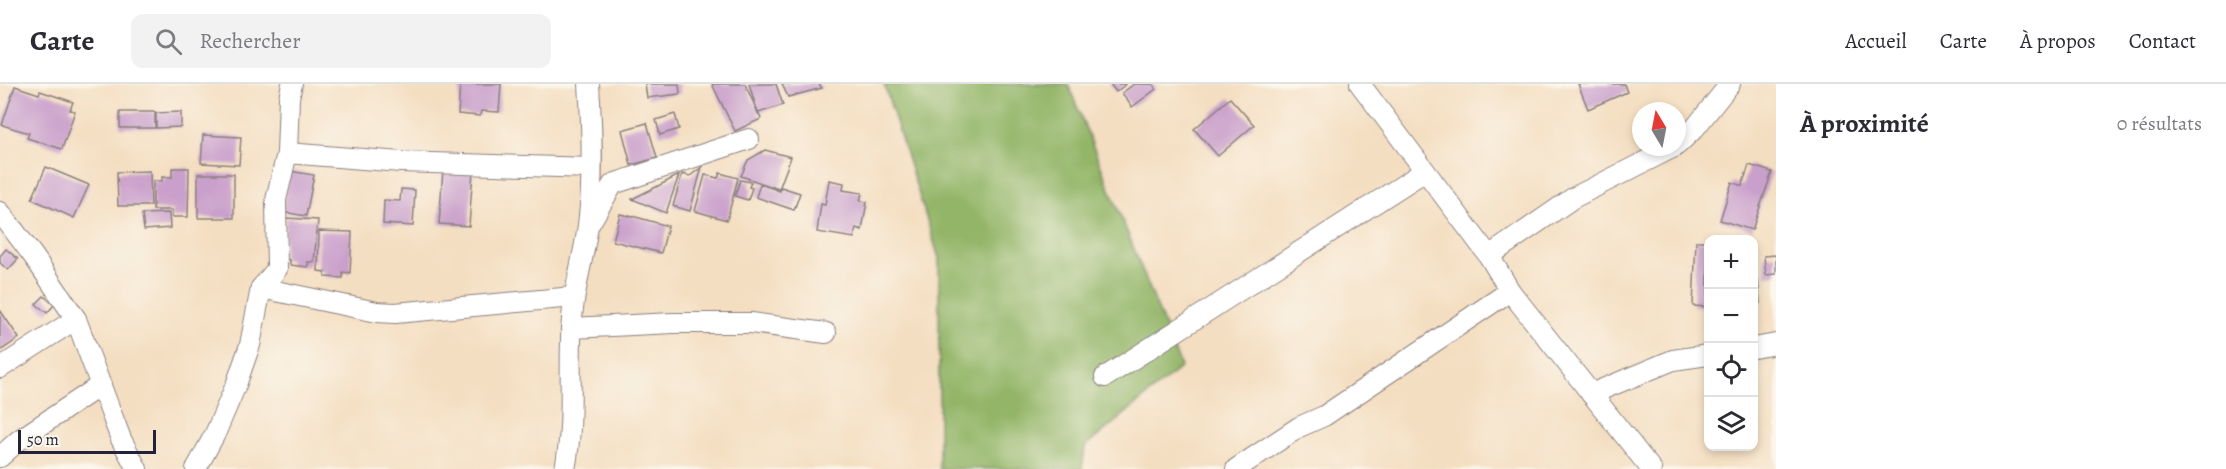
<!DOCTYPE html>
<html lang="fr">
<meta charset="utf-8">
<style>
body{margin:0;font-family:Alegreya,serif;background:#f2f2f3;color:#2b2b33}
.controls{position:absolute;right:18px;bottom:18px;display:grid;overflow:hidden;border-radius:12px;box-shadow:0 3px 9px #0003}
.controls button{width:54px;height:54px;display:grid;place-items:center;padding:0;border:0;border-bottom:2px solid #e1e1e2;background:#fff;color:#2b2b33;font:30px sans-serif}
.compass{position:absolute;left:1632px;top:18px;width:54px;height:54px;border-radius:50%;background:#fff;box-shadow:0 3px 9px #0003;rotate:350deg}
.scale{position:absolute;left:18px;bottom:15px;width:138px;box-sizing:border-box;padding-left:6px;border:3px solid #22223b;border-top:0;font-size:16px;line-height:21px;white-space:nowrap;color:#22223b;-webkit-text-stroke:4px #fbf7ec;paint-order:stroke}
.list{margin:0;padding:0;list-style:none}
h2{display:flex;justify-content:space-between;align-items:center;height:78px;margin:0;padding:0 24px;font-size:26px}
h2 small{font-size:20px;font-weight:400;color:#7c7c81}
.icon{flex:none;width:33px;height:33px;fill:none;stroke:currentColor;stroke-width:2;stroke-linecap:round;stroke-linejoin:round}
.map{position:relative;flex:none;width:1776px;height:385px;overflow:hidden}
header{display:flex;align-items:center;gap:36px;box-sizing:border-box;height:84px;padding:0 30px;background:#fff;border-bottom:2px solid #e1e1e2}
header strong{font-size:28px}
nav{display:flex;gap:33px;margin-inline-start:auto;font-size:21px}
.search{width:420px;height:54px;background:#f2f2f3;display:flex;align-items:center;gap:15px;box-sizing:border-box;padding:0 21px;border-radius:12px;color:#7c7c81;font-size:22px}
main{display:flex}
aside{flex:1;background:#fff}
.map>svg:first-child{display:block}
</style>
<header>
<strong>Carte</strong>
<div class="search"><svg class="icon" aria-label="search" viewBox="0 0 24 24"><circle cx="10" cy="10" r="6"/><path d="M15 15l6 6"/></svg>Rechercher</div>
<nav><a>Accueil</a><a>Carte</a><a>À propos</a><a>Contact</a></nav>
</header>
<main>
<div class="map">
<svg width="1776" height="385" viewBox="0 0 1776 385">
<rect width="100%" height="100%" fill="#fbf7ec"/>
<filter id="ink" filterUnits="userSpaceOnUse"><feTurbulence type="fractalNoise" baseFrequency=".0167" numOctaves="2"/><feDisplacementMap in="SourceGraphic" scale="12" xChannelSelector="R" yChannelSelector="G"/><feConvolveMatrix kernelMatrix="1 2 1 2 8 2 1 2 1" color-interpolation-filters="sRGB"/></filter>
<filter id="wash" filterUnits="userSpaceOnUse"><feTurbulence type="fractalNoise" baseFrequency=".008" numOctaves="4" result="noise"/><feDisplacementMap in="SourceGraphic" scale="24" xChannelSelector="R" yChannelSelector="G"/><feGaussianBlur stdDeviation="1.35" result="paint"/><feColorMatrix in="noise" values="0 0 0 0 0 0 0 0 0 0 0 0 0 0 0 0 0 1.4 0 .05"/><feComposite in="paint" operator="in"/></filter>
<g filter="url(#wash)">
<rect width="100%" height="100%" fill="#f4dec1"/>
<path fill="#93b568" stroke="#5a6c52" stroke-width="1.5" d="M 884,0 L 1068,0 L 1181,283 L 1085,363 L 1082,385 L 939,385 L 939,174 Z"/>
<g id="blocks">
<g fill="#c99fcb">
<path d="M 460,0 L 501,0 L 499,28 L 481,27 L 480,32 L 458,30 Z"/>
<path d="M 645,0 L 679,0 L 680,10 L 647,14 Z"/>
<path d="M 712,0 L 745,0 L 761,35 L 735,47 Z"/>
<path d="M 749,0 L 776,0 L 783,21 L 758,29 Z"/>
<path d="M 782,0 L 819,0 L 822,4 L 788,13 Z"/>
<path d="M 1110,0 L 1126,0 L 1116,8 Z"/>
<path d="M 1134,0 L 1153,0 L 1156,5 L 1132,23 L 1122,9 Z"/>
<path d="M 1578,0 L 1624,0 L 1627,8 L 1588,25 Z"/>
<path d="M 15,2 L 39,10 L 40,7 L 73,18 L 70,26 L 75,27 L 62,65 L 27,54 L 29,49 L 2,41 Z"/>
<path d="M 1230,14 L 1254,41 L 1218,72 L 1194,45 Z"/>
<rect x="120" y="28" width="35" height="16"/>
<path d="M 181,28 L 181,43 L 156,44 L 156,29 Z"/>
<path d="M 675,30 L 679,45 L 660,51 L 656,36 Z"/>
<path d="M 647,39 L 657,74 L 631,81 L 622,46 Z"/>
<path d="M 203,51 L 241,53 L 239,81 L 201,79 Z"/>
<path d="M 765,66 L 791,73 L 779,105 L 741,92 L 748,76 Z"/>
<path d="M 1749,81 L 1772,88 L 1752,146 L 1720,136 L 1732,98 L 1742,102 Z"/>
<path d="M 46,83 L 89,101 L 74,134 L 32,115 Z"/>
<path d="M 702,83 L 690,127 L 673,122 L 682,90 L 690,92 Z"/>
<path d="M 172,84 L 189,84 L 188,133 L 172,133 L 172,126 L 153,126 L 153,97 L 162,97 L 162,93 L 172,93 Z"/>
<path d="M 443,85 L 473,87 L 469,142 L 439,140 Z"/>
<path d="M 150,87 L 151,122 L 118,122 L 117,88 Z"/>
<path d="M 289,87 L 314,91 L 306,132 L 282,128 Z"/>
<path d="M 720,89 L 738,94 L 727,136 L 695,127 L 705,91 L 718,94 Z"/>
<rect x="198" y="90" width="36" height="44"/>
<path d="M 679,91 L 666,129 L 632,115 L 658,102 Z"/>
<path d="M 740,96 L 751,98 L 749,103 L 752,104 L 748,116 L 735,112 Z"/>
<path d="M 829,96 L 844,99 L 843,106 L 862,109 L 860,117 L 867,118 L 862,146 L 856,144 L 854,154 L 817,148 L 821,120 L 825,121 Z"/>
<path d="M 760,100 L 780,107 L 781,103 L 800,109 L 794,126 L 756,113 Z"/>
<path d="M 401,105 L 415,106 L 413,142 L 383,140 L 384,116 L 400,117 Z"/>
<path d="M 169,129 L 170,144 L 144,146 L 142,130 Z"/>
<path d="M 620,130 L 629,132 L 629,131 L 668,142 L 661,169 L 613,157 Z"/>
<path d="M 286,134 L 318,136 L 314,178 L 308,178 L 308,183 L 290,181 L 290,176 L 283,175 Z"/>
<path d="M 319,147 L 352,148 L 350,189 L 343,188 L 343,194 L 325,193 L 325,188 L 318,187 Z"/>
<path d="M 1696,157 L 1708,157 L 1708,223 L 1693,222 Z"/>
<path d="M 6,165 L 18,175 L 8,186 L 0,179 L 0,172 Z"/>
<path d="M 1776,171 L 1776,190 L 1766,191 L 1764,172 Z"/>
<path d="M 1754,195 L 1758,195 L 1760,219 L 1754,219 Z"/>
<path d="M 44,212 L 54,221 L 47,229 L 36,220 Z"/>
<path d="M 0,226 L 19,254 L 0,267 Z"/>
</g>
</g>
</g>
<g filter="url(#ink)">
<use href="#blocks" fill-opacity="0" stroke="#8b807e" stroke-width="1.5"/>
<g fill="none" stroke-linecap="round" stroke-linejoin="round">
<g stroke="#8b807e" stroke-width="22">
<g id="street">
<path d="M 1360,0 L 1489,172 L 1510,207 L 1651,385"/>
<path d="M 1677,61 L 1694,45 L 1730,0"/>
<path d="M 287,69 L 401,78 L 591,84"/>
<path d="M 0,128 L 34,173 L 76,235 L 110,326 L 121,355 L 137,385"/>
<path d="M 590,139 L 613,100 L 749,55"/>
<path d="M 1489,172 L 1573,114 L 1674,63"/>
<path d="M 261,204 L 377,228 L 395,229 L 574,213"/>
<path d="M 571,244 L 673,239 L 751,239 L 826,249"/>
<path d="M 1754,264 L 1776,260"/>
<path d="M 0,284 L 76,235"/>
<path d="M 1105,293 L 1425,87"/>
<path d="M 1591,310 L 1673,276 L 1708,271"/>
<path d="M 0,373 L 19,356 L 101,301"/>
<path d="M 196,385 L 215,350 L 236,301 L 250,261 L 261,204 L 277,185 L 276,116 L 287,69 L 289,14 L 292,0"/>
<path d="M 565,385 C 575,335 568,285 572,235 C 574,203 584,173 588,141 C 594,95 592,46 589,0"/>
<path d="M 1236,385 L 1299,343 L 1324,332 L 1510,207"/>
</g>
</g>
<use href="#street" stroke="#fff" stroke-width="20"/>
</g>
</g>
</svg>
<div class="controls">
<button>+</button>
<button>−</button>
<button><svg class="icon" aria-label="locate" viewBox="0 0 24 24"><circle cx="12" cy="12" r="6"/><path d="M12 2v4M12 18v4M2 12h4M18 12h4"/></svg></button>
<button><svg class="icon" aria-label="layers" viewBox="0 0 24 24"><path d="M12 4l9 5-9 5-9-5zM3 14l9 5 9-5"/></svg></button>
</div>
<svg class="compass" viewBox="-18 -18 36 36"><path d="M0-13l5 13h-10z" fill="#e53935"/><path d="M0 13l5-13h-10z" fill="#7c7c81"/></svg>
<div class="scale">50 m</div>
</div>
<aside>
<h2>À proximité<small>0 résultats</small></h2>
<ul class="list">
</ul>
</aside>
</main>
